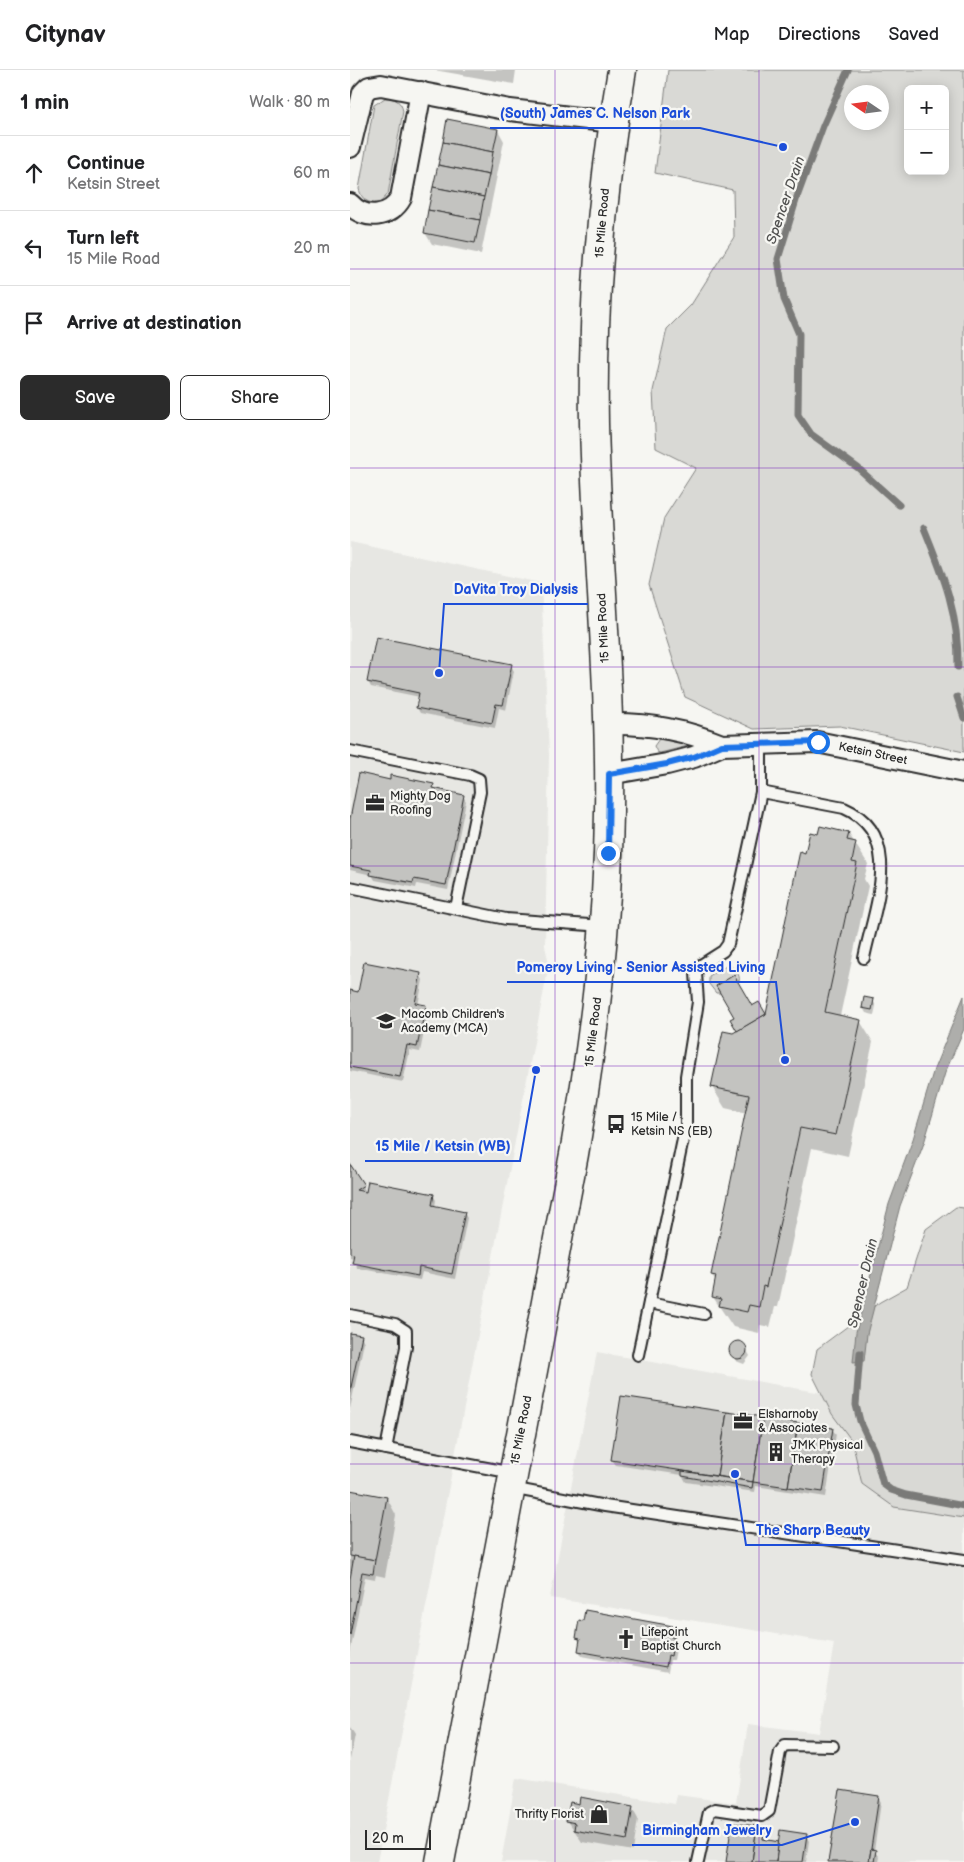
<!DOCTYPE html>
<meta charset="utf-8">
<style>
body{margin:0;font-family:"Balsamiq Sans",sans-serif;background:#f6f6f6;color:#202124}
.controls{position:absolute;right:15px;top:15px;display:grid;overflow:hidden;border-radius:8px;box-shadow:0 2px 12px #0003}
.controls button{width:45px;height:45px;display:grid;place-items:center;padding:0;border:0;border-bottom:1px solid #e0e0e0;background:#fff;color:#202124;font:25px sans-serif}
.compass{position:absolute;left:494px;top:15px;width:45px;height:45px;border-radius:50%;background:#fff;box-shadow:0 2px 12px #0003;rotate:283deg}
.scale{position:absolute;left:15px;bottom:12px;width:66px;box-sizing:border-box;padding-left:5px;border:2px solid #2b2b2b;border-top:0;font-size:14px;line-height:18px;white-space:nowrap;color:#2b2b2b;-webkit-text-stroke:4px #f6f6f2;paint-order:stroke}
.stop{position:absolute;width:15px;height:15px;margin:-11px;border:4px solid #1a73e8;border-radius:50%;background:#fff}
.stop.end{background:#1a73e8;border-color:#fff;box-shadow:0 1px 5px #0008}
.list{margin:0;padding:0;list-style:none}
h2{display:flex;justify-content:space-between;align-items:center;height:65px;margin:0;padding:0 20px;font-size:21px}
h2 small{font-size:16px;font-weight:400;color:#757577}
.list li{display:grid;grid-template-columns:32px 1fr auto;gap:15px;align-items:center;box-sizing:border-box;height:75px;padding:0 20px;border-top:1px solid #e0e0e0}
.list b{display:block;font-size:19px;white-space:nowrap}
.list p{margin:0;font-size:16px;white-space:nowrap;color:#757577}
.list em{font-size:16px;font-style:normal;color:#757577}
.actions{display:flex;gap:10px;padding:15px 20px}
.actions a{flex:1;padding:11px 0;border:1px solid #2b2b2b;border-radius:8px;text-align:center;font-size:18px;color:#2b2b2b}
.actions .main{background:#2b2b2b;color:#fff}
.icon{flex:none;width:28px;height:28px;fill:none;stroke:currentColor;stroke-width:2;stroke-linecap:round;stroke-linejoin:round}
.map{position:relative;flex:none;width:614px;height:1792px;overflow:hidden}
header{display:flex;align-items:center;gap:30px;box-sizing:border-box;height:70px;padding:0 25px;background:#fff;border-bottom:1px solid #e0e0e0}
header strong{font-size:24px}
nav{display:flex;gap:28px;margin-inline-start:auto;font-size:18px}
main{display:flex}
aside{flex:1;background:#fff}
.map>svg:first-child{display:block}
</style>
<header>
<strong>Citynav</strong>
<nav><a>Map</a><a>Directions</a><a>Saved</a></nav>
</header>
<main>
<aside>
<h2>1 min<small>Walk · 80 m</small></h2>
<ul class="list">
<li><svg class="icon" aria-label="ahead" viewBox="0 0 24 24"><path d="M12 20V5M6 11l6-6 6 6"/></svg><div><b>Continue</b><p>Ketsin Street</p></div><em>60 m</em></li>
<li><svg class="icon" aria-label="left" viewBox="0 0 24 24"><path d="M17 20v-9H6M10 6l-5 5 5 5"/></svg><div><b>Turn left</b><p>15 Mile Road</p></div><em>20 m</em></li>
<li><svg class="icon" aria-label="arrive" viewBox="0 0 24 24"><path d="M6 21V4h12l-3 4 3 4H6"/></svg><div><b>Arrive at destination</b></div></li>
</ul>
<div class="actions"><a class="main">Save</a><a>Share</a></div>
</aside>
<div class="map">
<svg width="614" height="1792" viewBox="0 0 614 1792">
<rect width="100%" height="100%" fill="#f6f6f2"/>
<filter id="ink" filterUnits="userSpaceOnUse"><feTurbulence type="fractalNoise" baseFrequency=".02" numOctaves="2"/><feDisplacementMap in="SourceGraphic" scale="10" xChannelSelector="R" yChannelSelector="G"/><feConvolveMatrix kernelMatrix="1 2 1 2 8 2 1 2 1" color-interpolation-filters="sRGB"/></filter>
<g filter="url(#ink)">
<g fill="#e7e7e3">
<path d="M 0,472 L 191,513 L 199,685 L 195,876 L 199,894 L 27,1792 L 0,1791 Z"/>
<path d="M 247,1282 L 614,1349 L 614,1792 L 151,1792 L 166,1708 L 325,1734 L 327,1725 L 386,1733 L 398,1654 L 469,1663 L 484,1573 L 200,1528 Z"/>
</g>
<g fill="#d9d9d5" stroke="#828280" fill-rule="evenodd">
<path d="M 318,0 L 614,0 L 614,682 L 490,656 L 404,659 L 335,627 L 299,515 L 314,448 L 346,398 L 306,378 L 303,321 L 317,259 L 341,235 L 384,167 L 383,120 L 305,103 ZM 558,19 L 595,19 L 595,101 L 558,101 ZM 502,22 L 532,22 L 532,52 L 502,52 Z"/>
<path d="M 35,28 C 45,28 51,31 53,41 L 38,124 L 29,134 C 17,133 12,130 9,119 L 24,35 Z"/>
<path d="M 309,669 L 339,673 L 342,675 L 310,683 L 307,682 L 304,676 Z"/>
<path d="M 378,895 C 384,897 391,905 389,911 L 366,916 L 370,923 L 366,923 L 359,914 L 359,906 Z"/>
<path d="M 606,1137 L 614,1138 L 614,1448 L 544,1437 L 512,1414 L 502,1371 L 482,1344 L 462,1304 L 467,1279 L 530,1232 L 557,1217 L 576,1159 Z"/>
</g>
<path fill="#aeaeab" stroke="#7a7a78" d="M 614,926 L 614,959 L 595,1003 L 574,1073 L 550,1136 L 517,1264 L 514,1291 L 503,1292 L 506,1262 L 539,1134 L 563,1069 L 584,999 Z"/>
<g fill="#0003">
<path d="M 84,0 L 166,0 L 164,14 Z"/>
<path d="M 148,60 L 154,71 L 131,184 L 82,174 L 75,163 Z"/>
<path d="M 161,596 L 164,601 L 156,640 L 149,638 L 145,658 L 70,643 L 67,638 L 70,627 L 21,617 L 18,612 Z"/>
<path d="M 41,711 L 83,715 L 86,720 L 113,726 L 116,731 L 98,820 L 67,814 L 66,818 L 46,814 L 25,810 L 22,805 L 0,800 L 0,756 Z"/>
<path d="M 499,764 L 518,794 L 514,809 L 518,816 L 490,946 L 510,951 L 523,972 L 498,1086 L 462,1078 L 428,1237 L 425,1237 L 420,1257 L 410,1255 L 409,1263 L 383,1257 L 363,1227 L 366,1212 L 362,1205 L 397,1043 L 375,1038 L 362,1017 L 383,965 L 388,962 L 402,938 L 416,947 L 456,784 L 469,766 Z"/>
<path d="M 70,904 L 73,910 L 68,935 L 75,937 L 78,942 L 70,982 L 60,980 L 53,1012 L 0,1001 L 0,922 L 9,923 Z"/>
<path d="M 523,931 L 526,936 L 524,945 L 516,943 L 513,938 Z"/>
<path d="M 0,1096 L 17,1123 L 83,1125 L 86,1130 L 85,1137 L 114,1143 L 117,1148 L 105,1209 L 72,1202 L 70,1210 L 7,1198 L 5,1188 L 0,1187 Z"/>
<path d="M 0,1264 L 11,1266 L 14,1272 L 0,1339 Z"/>
<path d="M 388,1271 L 393,1273 L 400,1286 L 394,1294 L 386,1291 L 380,1280 L 381,1276 Z"/>
<path d="M 482,1359 L 486,1364 L 476,1427 L 406,1416 L 405,1422 L 336,1412 L 332,1405 L 266,1395 L 262,1390 Z"/>
<path d="M 0,1421 L 37,1428 L 46,1445 L 35,1507 L 26,1505 L 25,1509 L 15,1507 L 0,1583 Z"/>
<path d="M 322,1557 L 327,1574 L 324,1590 L 320,1590 L 318,1602 L 232,1586 L 229,1581 L 230,1573 L 227,1568 Z"/>
<path d="M 0,1657 L 5,1665 L 0,1690 Z"/>
<path d="M 528,1727 L 531,1732 L 524,1781 L 529,1787 L 528,1792 L 480,1792 Z"/>
<path d="M 282,1738 L 288,1749 L 283,1781 L 232,1772 L 218,1751 Z"/>
<path d="M 413,1759 L 417,1764 L 416,1771 L 430,1773 L 456,1765 L 459,1771 L 456,1792 L 377,1792 Z"/>
</g>
<g fill="none" stroke-linecap="round" stroke-linejoin="round">
<g stroke="#7a7a78" stroke-width="7">
<path d="M 498,0 L 473,56 L 447,127 L 428,189 L 434,229 L 449,264 L 448,345 L 461,364 L 508,398 L 549,435"/>
<path d="M 574,458 C 594,507 609,544 608,597"/>
<path d="M 607,627 L 614,648"/>
<path d="M 510,1283 L 506,1335 L 510,1351 L 524,1381 L 533,1414 L 541,1420 L 556,1425 L 614,1436"/>
</g>
</g>
<g fill="#c3c3c0" stroke="#2b2b2b">
<path d="M 97,49 L 148,59 L 143,82 L 93,72 Z"/>
<path d="M 93,72 L 143,82 L 139,105 L 88,95 Z"/>
<path d="M 88,95 L 139,105 L 134,127 L 83,117 Z"/>
<path d="M 83,117 L 134,127 L 130,150 L 78,140 Z"/>
<path d="M 78,140 L 130,150 L 125,173 L 74,163 Z"/>
<path d="M 26,567 L 162,594 L 153,635 L 146,634 L 142,653 L 66,638 L 69,623 L 17,612 Z"/>
<path d="M 9,703 L 40,710 L 40,705 L 84,714 L 83,718 L 114,725 L 96,815 L 64,809 L 63,813 L 42,809 L 20,805 L 21,800 L 0,796 L 0,749 Z"/>
<path d="M 470,756 L 499,763 L 497,770 L 506,772 L 502,792 L 507,793 L 475,942 L 511,950 L 486,1065 L 450,1058 L 416,1217 L 413,1216 L 409,1237 L 399,1235 L 397,1242 L 369,1236 L 371,1229 L 362,1227 L 366,1206 L 361,1205 L 399,1025 L 361,1017 L 373,961 L 383,963 L 416,944 L 450,781 L 455,783 L 460,762 L 468,764 Z"/>
<path d="M 14,892 L 71,903 L 65,933 L 76,935 L 67,977 L 57,975 L 50,1007 L 0,997 L 0,920 L 8,922 Z"/>
<path d="M 384,905 L 402,936 L 409,932 L 416,944 L 387,961 L 380,949 L 384,947 L 366,916 Z"/>
<path d="M 514,927 L 524,929 L 522,940 L 512,938 Z"/>
<path d="M 0,1094 L 14,1115 L 6,1120 L 16,1122 L 18,1111 L 84,1124 L 82,1135 L 115,1142 L 102,1204 L 69,1197 L 68,1206 L 2,1193 L 4,1184 L 0,1183 Z"/>
<path d="M 0,1263 L 12,1265 L 0,1322 Z"/>
<circle cx="388" cy="1280" r="9"/>
<path d="M 271,1326 L 377,1342 L 367,1406 L 261,1390 Z"/>
<path d="M 377,1342 L 413,1347 L 403,1412 L 367,1406 Z"/>
<path d="M 413,1347 L 448,1353 L 438,1417 L 403,1412 Z"/>
<path d="M 448,1353 L 483,1358 L 473,1422 L 438,1417 Z"/>
<path d="M 332,1401 L 403,1412 L 402,1418 L 332,1406 Z"/>
<path d="M 0,1420 L 37,1427 L 25,1490 L 0,1486 Z"/>
<path d="M 4,1486 L 25,1490 L 23,1504 L 12,1502 L 0,1565 L 0,1509 Z"/>
<path d="M 235,1540 L 323,1556 L 321,1567 L 324,1567 L 321,1586 L 318,1585 L 316,1597 L 228,1581 L 230,1569 L 226,1568 L 229,1550 L 233,1551 Z"/>
<path d="M 490,1720 L 529,1726 L 519,1792 L 478,1792 Z"/>
<path d="M 230,1727 L 283,1737 L 277,1770 L 224,1760 L 225,1753 L 216,1751 L 220,1732 L 229,1734 Z"/>
<path d="M 382,1753 L 407,1756 L 402,1792 L 376,1792 Z"/>
<path d="M 407,1756 L 414,1758 L 413,1769 L 429,1772 L 426,1792 L 402,1792 Z"/>
<path d="M 430,1760 L 457,1764 L 453,1792 L 426,1792 Z"/>
<path d="M 521,1779 L 526,1780 L 524,1792 L 519,1792 Z"/>
</g>
<g fill="none" stroke-linecap="round" stroke-linejoin="round">
<g stroke="#2b2b2b" stroke-width="14">
<g id="lane">
<path d="M 0,681 L 120,705 L 129,709 L 130,722 L 106,838"/>
<path d="M 411,722 L 494,738 C 556,765 524,838 514,888"/>
<path d="M 0,817 L 156,849 L 253,856"/>
<path d="M 299,1233 L 354,1244"/>
<path d="M 0,1245 L 45,1254 L 56,1261 L 56,1277 L 36,1379"/>
<path d="M 288,1285 L 336,1055 L 336,1006 L 348,932 L 346,903 L 351,895 L 373,881 L 378,874 L 411,722 L 411,673"/>
<path d="M 0,1372 L 163,1403"/>
<path d="M 161,1418 L 255,1436 L 614,1490"/>
<path d="M 348,1792 L 359,1742 L 365,1739 L 412,1746 L 419,1741 L 430,1682 L 435,1675 L 483,1676"/>
</g>
</g>
<g stroke="#2b2b2b" stroke-width="24">
<g id="street">
<path d="M 0,77 L 13,23 L 19,17 L 31,15 L 160,40 L 263,52"/>
<path d="M 0,134 C 15,151 41,147 51,128 L 71,22"/>
<path d="M 258,654 C 298,653 335,660 372,675"/>
<path d="M 259,704 L 317,694 L 344,687 L 372,675 L 467,672 L 614,702"/>
</g>
</g>
<g stroke="#2b2b2b" stroke-width="31">
<path id="secondary" d="M 90,1792 L 224,1084 C 243,971 258,858 259,742 C 261,612 247,483 244,354 C 242,235 252,117 272,0"/>
</g>
<use href="#lane" stroke="#f6f6f2" stroke-width="10"/>
<use href="#street" stroke="#f6f6f2" stroke-width="20"/>
<use href="#secondary" stroke="#f6f6f2" stroke-width="28"/>
</g>
</g>
<g fill="none" stroke-linecap="round" stroke-linejoin="round" filter="url(#ink)">
<path stroke="#1a73e8" stroke-width="6" d="M 258,783 L 259,704 L 317,694 L 344,687 L 372,675 L 468,672"/>
</g>
<path fill="none" stroke="#7b2cbf" stroke-width="1" stroke-opacity="0.55" d="M 205,0 L 205,1792M 409,0 L 409,1792M 0,199 L 614,199M 0,398 L 614,398M 0,597 L 614,597M 0,796 L 614,796M 0,996 L 614,996M 0,1195 L 614,1195M 0,1394 L 614,1394M 0,1593 L 614,1593"/>
<defs>
<g id="office-bare" transform="scale(1.5)"><path d="M-6-3h4V-5.5h4V-3h4V5H-6ZM-1-4.5V-3h2v-1.5ZM-6 0V1H6V0Z" fill="#2b2b2b" stroke="#f6f6f2" stroke-width="2.5" paint-order="stroke"/></g>
<g id="school-bare" transform="scale(1.5)"><path d="M0-5L7-2L0 1L-7-2ZM-4 1L0 2.5L4 1V4Q0 6-4 4Z" fill="#2b2b2b" stroke="#f6f6f2" stroke-width="2.5" paint-order="stroke"/></g>
<g id="bus-bare" transform="scale(1.5)"><path d="M-5-6H5V4H4V6H2V4H-2V6H-4V4H-5ZM-3.5-4V0h7V-4ZM-3.5 1.2v1.5H-2V1.2ZM2 1.2v1.5H3.5V1.2Z" fill="#2b2b2b" stroke="#f6f6f2" stroke-width="2.5" paint-order="stroke"/></g>
<g id="building-bare" transform="scale(1.5)"><path d="M-4-6H4V6H1V3H-1V6H-4ZM-2.5-4.3h1.7v1.8h-1.7ZM.8-4.3h1.7v1.8H.8ZM-2.5-1h1.7V.8h-1.7ZM.8-1h1.7V.8H.8Z" fill="#2b2b2b" stroke="#f6f6f2" stroke-width="2.5" paint-order="stroke"/></g>
<g id="church-bare" transform="scale(1.5)"><path d="M-1.2-6h2.4v3.5h3.3v2.4h-3.3V6h-2.4V-.1h-3.3v-2.4h3.3Z" fill="#2b2b2b" stroke="#f6f6f2" stroke-width="2.5" paint-order="stroke"/></g>
<g id="shop-bare" transform="scale(1.5)"><path d="M-5-2.5h2.3a2.7 3.5 0 0 1 5.4 0H5L5.5 6h-11ZM-1.5-2.5h3a1.5 2.3 0 0 0-3 0Z" fill="#2b2b2b" stroke="#f6f6f2" stroke-width="2.5" paint-order="stroke"/></g>
</defs>
<g fill-rule="evenodd">
<use href="#office-bare" x="25" y="733"/>
<use href="#school-bare" x="36" y="951"/>
<use href="#bus-bare" x="266" y="1054"/>
<use href="#office-bare" x="393" y="1351"/>
<use href="#building-bare" x="426" y="1382"/>
<use href="#church-bare" x="276" y="1569"/>
<use href="#shop-bare" x="249" y="1744"/>
</g>
<g text-anchor="middle" stroke-width="4.5" stroke-linejoin="round" paint-order="stroke">
<g font-size="12" fill="#2b2b2b" stroke="#f6f6f2">
<text transform="translate(252 153) rotate(-85)" y="4">15 Mile Road</text>
<text transform="translate(253 558) rotate(-93)" y="4">15 Mile Road</text>
<text transform="translate(523 683) rotate(12)" y="4">Ketsin Street</text>
<text transform="translate(243 962) rotate(-83)" y="4">15 Mile Road</text>
<text transform="translate(171 1360) rotate(-79)" y="4">15 Mile Road</text>
</g>
<g font-size="12" fill="#2b2b2b" stroke="#f6f6f2" text-anchor="start">
<text x="40" y="730">Mighty Dog<tspan x="40" dy="14">Roofing</tspan></text>
<text x="51" y="948">Macomb Children's<tspan x="51" dy="14">Academy (MCA)</tspan></text>
<text x="281" y="1051">15 Mile /<tspan x="281" dy="14">Ketsin NS (EB)</tspan></text>
<text x="408" y="1348">Elsharnoby<tspan x="408" dy="14">&amp; Associates</tspan></text>
<text x="441" y="1379">JMK Physical<tspan x="441" dy="14">Therapy</tspan></text>
<text x="291" y="1566">Lifepoint<tspan x="291" dy="14">Baptist Church</tspan></text>
<text x="234" y="1748" text-anchor="end">Thrifty Florist</text>
</g>
<g font-size="14" font-style="italic" fill="#525251" stroke="#f6f6f2">
<text transform="translate(435 130) rotate(-71)" y="5">Spencer Drain</text>
<text transform="translate(512 1213) rotate(-77)" y="5">Spencer Drain</text>
</g>
</g>
<path fill="none" stroke="#1d4ed8" stroke-width="2" d="M433 77L350 58H140M89 603L94 534H238M435 990L426 912H157M186 1000L170 1091H15M385 1404L396 1475H530M505 1752L432 1775H282"/>
<g fill="#1d4ed8" stroke="#f6f6f2" stroke-width="2">
<circle cx="433" cy="77" r="5"/>
<circle cx="89" cy="603" r="5"/>
<circle cx="435" cy="990" r="5"/>
<circle cx="186" cy="1000" r="5"/>
<circle cx="385" cy="1404" r="5"/>
<circle cx="505" cy="1752" r="5"/>
</g>
<g font-size="14" text-anchor="middle" font-weight="bold" fill="#1d4ed8" stroke="#f6f6f2" stroke-width="4.5" stroke-linejoin="round" paint-order="stroke">
<text x="245" y="48">(South) James C. Nelson Park</text>
<text x="166" y="524">DaVita Troy Dialysis</text>
<text x="291" y="902">Pomeroy Living - Senior Assisted Living</text>
<text x="93" y="1081">15 Mile / Ketsin (WB)</text>
<text x="463" y="1465">The Sharp Beauty</text>
<text x="357" y="1765">Birmingham Jewelry</text>
</g>
</svg>
<div class="controls">
<button>+</button>
<button>−</button>
</div>
<svg class="compass" viewBox="-18 -18 36 36"><path d="M0-13l5 13h-10z" fill="#e53935"/><path d="M0 13l5-13h-10z" fill="#757577"/></svg>
<div class="scale">20 m</div>
<div class="stop" style="left:468px;top:672px"></div>
<div class="stop end" style="left:258px;top:783px"></div>
</div>
</main>
